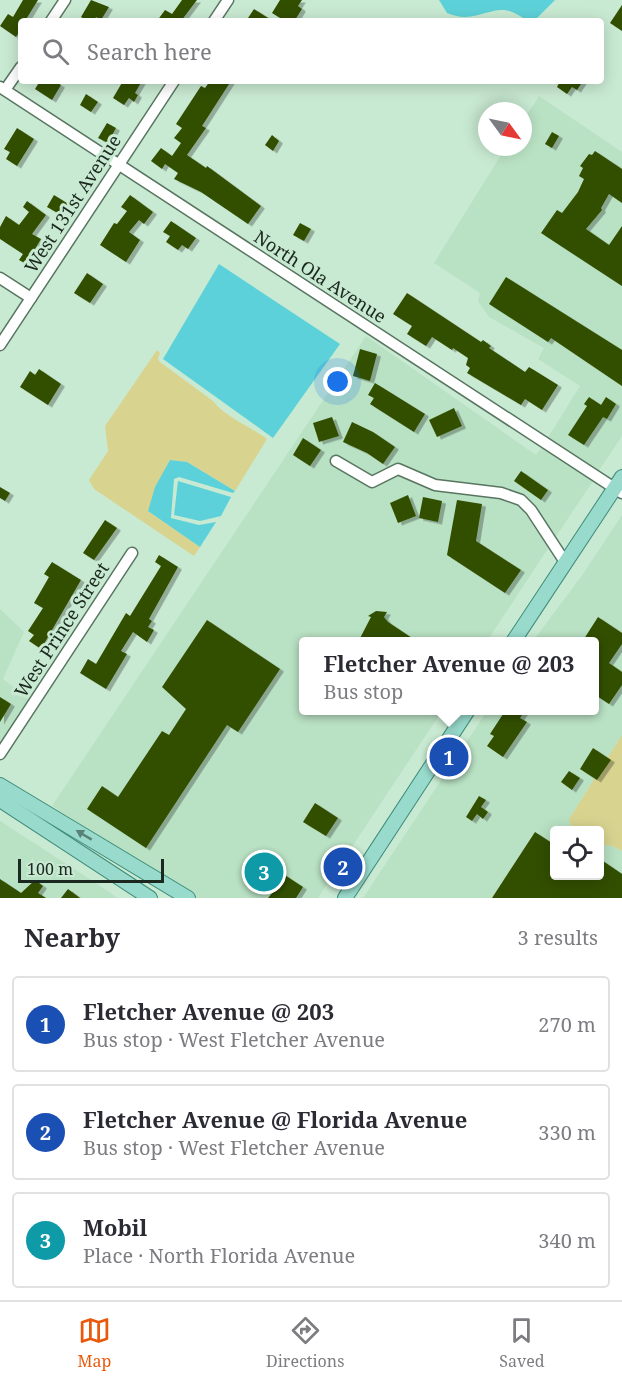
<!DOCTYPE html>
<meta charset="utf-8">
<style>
body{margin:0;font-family:"Noto Serif",serif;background:#f7f7f7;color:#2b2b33}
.controls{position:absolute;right:18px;bottom:18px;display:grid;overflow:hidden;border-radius:6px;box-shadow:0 3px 15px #0003}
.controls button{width:54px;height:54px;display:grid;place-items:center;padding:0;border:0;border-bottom:2px solid #e1e1e2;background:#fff;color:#2b2b33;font:30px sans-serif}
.compass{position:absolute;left:478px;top:102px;width:54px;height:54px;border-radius:50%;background:#fff;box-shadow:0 3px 15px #0003;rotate:123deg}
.scale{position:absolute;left:18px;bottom:15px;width:146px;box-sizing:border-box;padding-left:6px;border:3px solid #1b281f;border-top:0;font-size:16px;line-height:21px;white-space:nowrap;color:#1b281f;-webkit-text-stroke:4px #c9ead2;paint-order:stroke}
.you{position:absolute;left:338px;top:382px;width:21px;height:21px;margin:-15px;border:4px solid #fff;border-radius:50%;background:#1a73e8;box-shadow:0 0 0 9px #1a73e833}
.badge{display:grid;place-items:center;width:39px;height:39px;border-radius:50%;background:#ea580c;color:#fff;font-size:20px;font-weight:700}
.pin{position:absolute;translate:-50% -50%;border:3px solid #fff;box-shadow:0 2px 6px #0006}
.popup{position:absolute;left:299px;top:637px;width:300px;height:78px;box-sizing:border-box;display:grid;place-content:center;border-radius:6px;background:#fff;filter:drop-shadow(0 2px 4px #0005);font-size:20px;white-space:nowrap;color:#7c7c81}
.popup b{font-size:22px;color:#2b2b33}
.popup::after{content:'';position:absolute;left:50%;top:100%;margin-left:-12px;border:12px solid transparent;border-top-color:#fff}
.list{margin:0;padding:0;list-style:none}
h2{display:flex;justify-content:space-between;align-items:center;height:78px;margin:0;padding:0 24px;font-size:26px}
h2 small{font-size:20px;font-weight:400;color:#7c7c81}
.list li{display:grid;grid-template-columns:39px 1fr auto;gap:18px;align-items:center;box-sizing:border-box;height:96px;margin:0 12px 12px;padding:0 12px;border:2px solid #e1e1e2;border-radius:6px}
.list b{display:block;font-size:22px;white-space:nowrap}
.list p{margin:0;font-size:20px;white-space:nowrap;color:#7c7c81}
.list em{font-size:20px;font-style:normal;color:#7c7c81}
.icon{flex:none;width:33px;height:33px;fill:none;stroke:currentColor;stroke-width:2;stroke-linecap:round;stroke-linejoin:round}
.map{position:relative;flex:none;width:622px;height:898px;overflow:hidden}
.search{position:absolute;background:#fff;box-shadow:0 3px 15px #0003;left:18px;right:18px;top:18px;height:66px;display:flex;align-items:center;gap:15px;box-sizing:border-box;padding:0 21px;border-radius:6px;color:#7c7c81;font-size:22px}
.sheet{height:402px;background:#fff}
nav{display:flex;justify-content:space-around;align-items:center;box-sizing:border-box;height:84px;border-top:2px solid #e1e1e2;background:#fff;font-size:16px;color:#7c7c81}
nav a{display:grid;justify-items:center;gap:3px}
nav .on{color:#ea580c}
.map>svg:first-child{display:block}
</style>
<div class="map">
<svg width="622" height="898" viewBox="0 0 622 898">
<defs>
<filter id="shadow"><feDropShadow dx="4" dy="2.5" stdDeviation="0" flood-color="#0004"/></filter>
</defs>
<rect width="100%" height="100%" fill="#c9ead2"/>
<g fill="#b9e1c3">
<path d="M 539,96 L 622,152 L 622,436 L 598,472 L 547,439 L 580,386 L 538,359 L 544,348 L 489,317 L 478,301 L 480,293 L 434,263 L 506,147 L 523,147 L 523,121 Z"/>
<path d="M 366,336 L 536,455 L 542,447 L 593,481 L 555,538 L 522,495 L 505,489 L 436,480 L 400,464 L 371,476 L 333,454 L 329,463 L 369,486 L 375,486 L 399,475 L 435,491 L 503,498 L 518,504 L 549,547 L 487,641 L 304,642 L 304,710 L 442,711 L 318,898 L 197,898 L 52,806 Z"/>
<path d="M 622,515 L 622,735 L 569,819 L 573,830 L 554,830 L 554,876 L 600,876 L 600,845 L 613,846 L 622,851 L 622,898 L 363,898 L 487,711 L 594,710 L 594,642 L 533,641 L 583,574 Z"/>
<path d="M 0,609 L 24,632 L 3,679 L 29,699 L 0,744 Z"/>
<path d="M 0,821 L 108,891 L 117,898 L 0,898 Z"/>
</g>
<g fill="#d8d490">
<path d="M 157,350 L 160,353 L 158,359 L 160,362 L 213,401 C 223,415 252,428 267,439 L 235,491 L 187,462 L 170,460 L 148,511 L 200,547 L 194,556 L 94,489 L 89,480 L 108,451 L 105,426 Z"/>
<path d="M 622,735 L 622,851 L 613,846 L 600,845 L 600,830 L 573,830 L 569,819 Z"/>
</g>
<g fill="#5dd1d9">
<path d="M 439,0 L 555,0 L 534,21 L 527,21 C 501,0 492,15 465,17 C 459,17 452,15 447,13 Z"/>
<path d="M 219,264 L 340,344 L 273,438 L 163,359 Z"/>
<path d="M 170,460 L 187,462 L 235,491 L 233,493 L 179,477 L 174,479 L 171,518 L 199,525 L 216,522 L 200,547 L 148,511 L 155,487 Z"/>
<path d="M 178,481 L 231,497 L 221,516 L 200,521 L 174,515 Z"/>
</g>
<g fill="#334f00" filter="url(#shadow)">
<path d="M 23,0 L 38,0 L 25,21 L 21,21 L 21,29 L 16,37 L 0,26 L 8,14 L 13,17 Z"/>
<path d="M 91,0 L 109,7 L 101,20 L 96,17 L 94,21 L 87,21 L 81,17 Z"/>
<path d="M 182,0 L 197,0 L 181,21 L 157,21 L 165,10 L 172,14 Z"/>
<path d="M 280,0 L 302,0 L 298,6 L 302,9 L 295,20 L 291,18 L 285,21 L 272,13 Z"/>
<path d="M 622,5 L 622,31 L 610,23 Z"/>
<path d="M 254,9 L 273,21 L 246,21 Z"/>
<path d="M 40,81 L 54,81 L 61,85 L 52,100 L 35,89 Z"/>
<path d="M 123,81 L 142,81 L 135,93 L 138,95 L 134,102 L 129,98 L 124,105 L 113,98 Z"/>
<path d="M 210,81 L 231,81 L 202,126 L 206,128 L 187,155 L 206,168 L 207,166 L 261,206 L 248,224 L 201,192 L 174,179 L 178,173 L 165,164 L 162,169 L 151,161 L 161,148 L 172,156 L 181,143 L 174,138 L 182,128 L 176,124 L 201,86 L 205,88 Z"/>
<path d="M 560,81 L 583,81 L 577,90 L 572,87 L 567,94 L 557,87 Z"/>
<path d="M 86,94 L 98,102 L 91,112 L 80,105 Z"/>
<path d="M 107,123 L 116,128 L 108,143 L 98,138 Z"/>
<path d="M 17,128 L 34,139 L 17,166 L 6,159 L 10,152 L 4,149 Z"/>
<path d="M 552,132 L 559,136 L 552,148 L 545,144 Z"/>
<path d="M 272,135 L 279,141 L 273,151 L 265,145 Z"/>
<path d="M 595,151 L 622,169 L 622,203 L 609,194 L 601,208 L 602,210 L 586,229 L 609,245 L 622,226 L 622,286 L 541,233 L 557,210 L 562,213 L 578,192 L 584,179 L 579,176 L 583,168 L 580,166 L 589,154 L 592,155 Z"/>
<path d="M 54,195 L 70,205 L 63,216 L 47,207 Z"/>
<path d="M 130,195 L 153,212 L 144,224 L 139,220 L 129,232 L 140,240 L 126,262 L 100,245 L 114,223 L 117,224 L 127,211 L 121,207 Z"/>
<path d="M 27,201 L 46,215 L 32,234 L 41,239 L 26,264 L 19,260 L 23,254 L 0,239 L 0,227 L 6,216 L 19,225 L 29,212 L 23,207 Z"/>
<path d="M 171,221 L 196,238 L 188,249 L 182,245 L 178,250 L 166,242 L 170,236 L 163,232 Z"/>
<path d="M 300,223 L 311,229 L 304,241 L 293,235 Z"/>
<path d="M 87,273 L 103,284 L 90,303 L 74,293 Z"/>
<path d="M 506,277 L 622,350 L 622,386 L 551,338 L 548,342 L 489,304 Z"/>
<path d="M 407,293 L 481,342 L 483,340 L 491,346 L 489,348 L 525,372 L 529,367 L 558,385 L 542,410 L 525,399 L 521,405 L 467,373 L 470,368 L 466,365 L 468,358 L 453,348 L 452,350 L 432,337 L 426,346 L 407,334 L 412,326 L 393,314 Z"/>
<path d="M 360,349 L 377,354 L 370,381 L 353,376 Z"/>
<path d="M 39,369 L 61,384 L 48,405 L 20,387 L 30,371 L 35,375 Z"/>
<path d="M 375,383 L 425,414 L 414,432 L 370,404 L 374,398 L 368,395 Z"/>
<path d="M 589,397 L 601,405 L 606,397 L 616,404 L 607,419 L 603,417 L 584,445 L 568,435 L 587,406 L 584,404 Z"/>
<path d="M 454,408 L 462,426 L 437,437 L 429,420 Z"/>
<path d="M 332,417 L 339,436 L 319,442 L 313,423 Z"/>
<path d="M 352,422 L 373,432 L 395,447 L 383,464 L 367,453 L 343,442 Z"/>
<path d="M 303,438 L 321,450 L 310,466 L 293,455 Z"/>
<path d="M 521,471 L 548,490 L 541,500 L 514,481 Z"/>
<path d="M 0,487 L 10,493 L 5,501 L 0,498 Z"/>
<path d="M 408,495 L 416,516 L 398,523 L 390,503 Z"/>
<path d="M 423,497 L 442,501 L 438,522 L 419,518 Z"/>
<path d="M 457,500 L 482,504 L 476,541 L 521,570 L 505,593 L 447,555 Z"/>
<path d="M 105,520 L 117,528 L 94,560 L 83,553 Z"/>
<path d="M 159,555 L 178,567 L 149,619 L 152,621 L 148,627 L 154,630 L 147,642 L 133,632 L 121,651 L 127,654 L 106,689 L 80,673 L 88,659 L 96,664 L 126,613 L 130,616 L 161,566 L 155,562 Z"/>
<path d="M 52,562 L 81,580 L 41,649 L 29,641 L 34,635 L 28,631 L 43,608 L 34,603 L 49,577 L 44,574 Z"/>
<path d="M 376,611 L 387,612 L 384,617 L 388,622 L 418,642 L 358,642 L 371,617 L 368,616 Z"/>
<path d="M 598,617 L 622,633 L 622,644 L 609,663 L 622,672 L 622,685 L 609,704 L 594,694 L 594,642 L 582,642 Z"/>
<path d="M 207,620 L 280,669 L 238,732 L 227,725 L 146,848 L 87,809 L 102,786 L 118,797 L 162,731 L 169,735 L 186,709 L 162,687 Z"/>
<path d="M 0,697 L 11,704 L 0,722 Z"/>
<path d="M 505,711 L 513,713 L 515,711 L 525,711 L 520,718 L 527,722 L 503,757 L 487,746 L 494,736 L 490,734 Z"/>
<path d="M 593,748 L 611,760 L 597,780 L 580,769 Z"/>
<path d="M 569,771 L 580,778 L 572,790 L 561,782 Z"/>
<path d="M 479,796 L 486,800 L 481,807 L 488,812 L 483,819 L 477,814 L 472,821 L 466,817 Z"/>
<path d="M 315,803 L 338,818 L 326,836 L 303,822 Z"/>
<path d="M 535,832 L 555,845 L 555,876 L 600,876 L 600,859 L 622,874 L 622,898 L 492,898 Z"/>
<path d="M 266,859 L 275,866 L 274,868 L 303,887 L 296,898 L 268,898 L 273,892 L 253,879 Z"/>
<path d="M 0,879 L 21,893 L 35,880 L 43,886 L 38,893 L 46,898 L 0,898 Z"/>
<path d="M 68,889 L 80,898 L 61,898 Z"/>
</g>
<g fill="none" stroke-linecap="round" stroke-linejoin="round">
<g stroke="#587560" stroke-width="13">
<g id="minor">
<path d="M 51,21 L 65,0"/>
<path d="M 214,21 L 228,0"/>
<path d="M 0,87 L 622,493"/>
<path d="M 5,90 L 21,67"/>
<path d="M 0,278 L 31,298"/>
<path d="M 0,345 L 174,81"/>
<path d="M 336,461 L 372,482 L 398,469 L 435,485 L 501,493 L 521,500 L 531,510 L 565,562"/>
<path d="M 0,754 L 132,553"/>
</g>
</g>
<g stroke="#3f8b79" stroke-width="16">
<g id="major">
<path d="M 513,642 L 622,477"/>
<path d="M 0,785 L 188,898"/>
<path d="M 0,800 L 150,898"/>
<path d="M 345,898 L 468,710"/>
</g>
</g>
<use href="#minor" stroke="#fff" stroke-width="10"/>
<use href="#major" stroke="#98dacc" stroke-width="14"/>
</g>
<defs><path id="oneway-solid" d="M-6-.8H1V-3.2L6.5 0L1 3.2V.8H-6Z" transform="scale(1.5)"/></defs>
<use fill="#5a8176" href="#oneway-solid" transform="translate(84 835) rotate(-149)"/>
<g text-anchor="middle" stroke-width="6" stroke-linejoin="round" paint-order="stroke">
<g font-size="18" fill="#1b281f" stroke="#c9ead2">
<text transform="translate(73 204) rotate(-57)" y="6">West 131st Avenue</text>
<text transform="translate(320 277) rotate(33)" y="6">North Ola Avenue</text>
<text transform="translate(62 630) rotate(-57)" y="6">West Prince Street</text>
</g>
</g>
</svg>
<div class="controls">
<button><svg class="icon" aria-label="locate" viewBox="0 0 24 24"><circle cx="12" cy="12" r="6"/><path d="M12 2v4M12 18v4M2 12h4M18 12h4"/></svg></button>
</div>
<svg class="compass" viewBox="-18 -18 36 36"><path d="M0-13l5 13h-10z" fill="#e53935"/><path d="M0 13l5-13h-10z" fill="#7c7c81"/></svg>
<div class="scale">100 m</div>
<div class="you"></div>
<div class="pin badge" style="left:449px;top:757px;background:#1a4fb4">1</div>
<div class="popup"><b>Fletcher Avenue @ 203</b>Bus stop</div>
<div class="pin badge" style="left:343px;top:867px;background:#1a4fb4">2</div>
<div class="pin badge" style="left:264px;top:872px;background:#0f9aa8">3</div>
<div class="search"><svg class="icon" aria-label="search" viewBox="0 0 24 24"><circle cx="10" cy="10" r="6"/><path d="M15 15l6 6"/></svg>Search here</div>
</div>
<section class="sheet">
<h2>Nearby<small>3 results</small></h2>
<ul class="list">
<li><span class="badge" style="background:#1a4fb4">1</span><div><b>Fletcher Avenue @ 203</b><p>Bus stop · West Fletcher Avenue</p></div><em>270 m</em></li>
<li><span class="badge" style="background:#1a4fb4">2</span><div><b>Fletcher Avenue @ Florida Avenue</b><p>Bus stop · West Fletcher Avenue</p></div><em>330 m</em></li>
<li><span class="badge" style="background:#0f9aa8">3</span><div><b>Mobil</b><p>Place · North Florida Avenue</p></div><em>340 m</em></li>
</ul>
</section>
<nav>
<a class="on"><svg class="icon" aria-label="map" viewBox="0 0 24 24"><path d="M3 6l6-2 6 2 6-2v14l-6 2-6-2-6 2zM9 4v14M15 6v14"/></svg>Map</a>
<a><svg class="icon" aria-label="directions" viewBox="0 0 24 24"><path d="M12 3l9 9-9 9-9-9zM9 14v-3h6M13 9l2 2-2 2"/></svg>Directions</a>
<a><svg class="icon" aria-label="saved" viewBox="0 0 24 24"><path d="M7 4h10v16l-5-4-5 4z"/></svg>Saved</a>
</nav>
